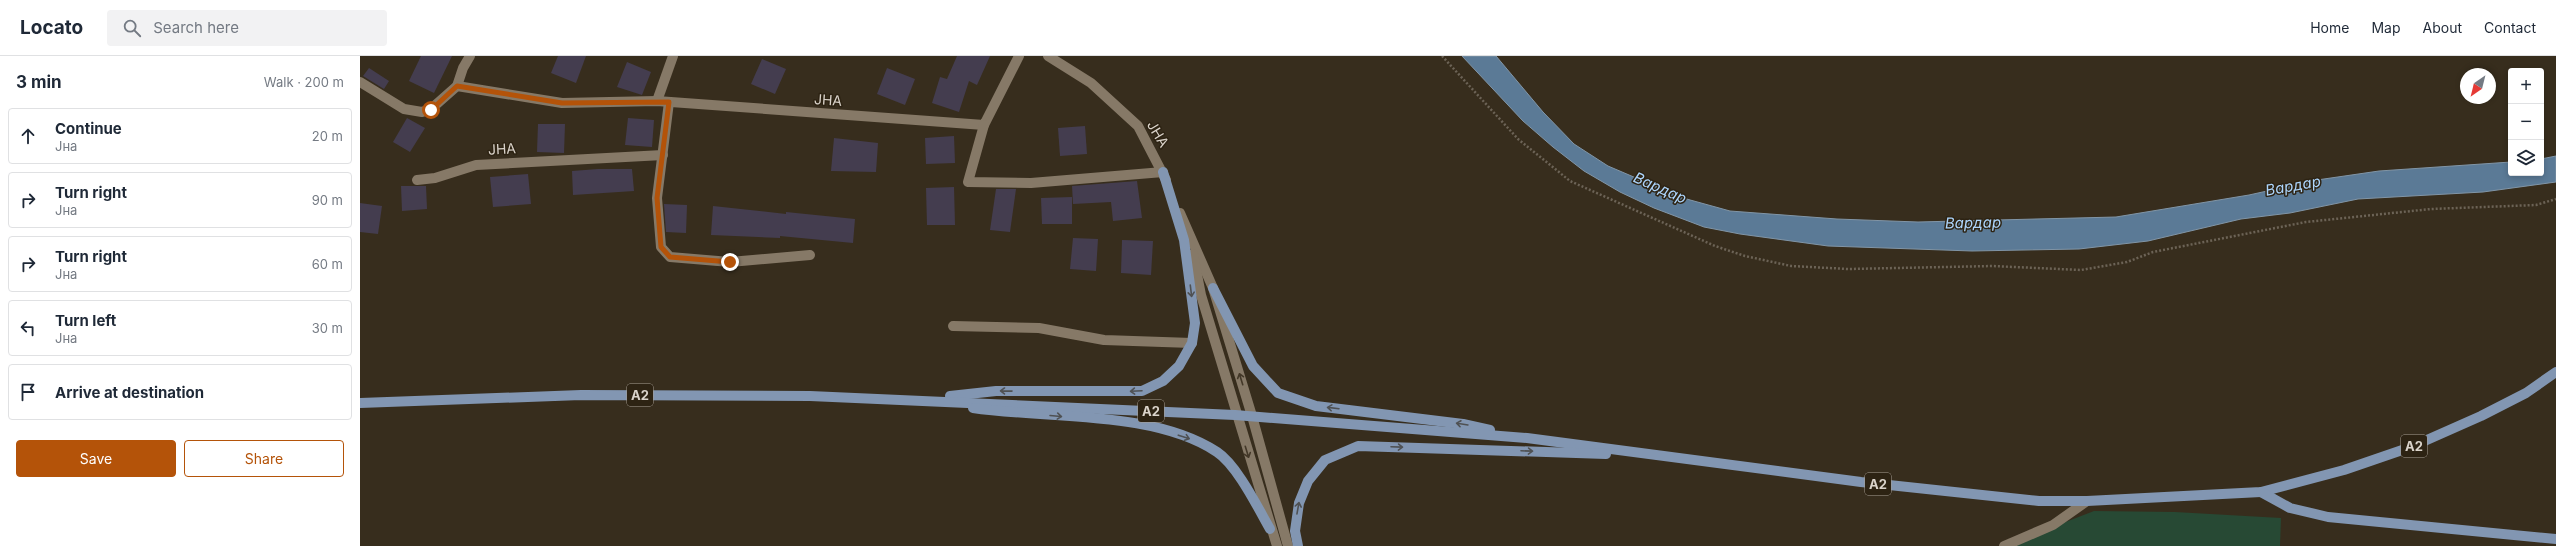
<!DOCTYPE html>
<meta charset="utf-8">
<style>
body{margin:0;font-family:Inter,sans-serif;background:#f2f2f3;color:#1f2937}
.controls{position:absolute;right:12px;top:12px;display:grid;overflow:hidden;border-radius:4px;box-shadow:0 2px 6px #0003}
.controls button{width:36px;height:36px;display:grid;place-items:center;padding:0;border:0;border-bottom:1px solid #e0e1e3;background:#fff;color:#1f2937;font:20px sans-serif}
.compass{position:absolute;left:2100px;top:12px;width:36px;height:36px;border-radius:50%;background:#fff;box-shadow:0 2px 6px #0003;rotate:215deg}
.stop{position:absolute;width:12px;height:12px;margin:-9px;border:3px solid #b45309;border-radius:50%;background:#fff}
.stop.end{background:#b45309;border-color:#fff;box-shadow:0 1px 4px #0008}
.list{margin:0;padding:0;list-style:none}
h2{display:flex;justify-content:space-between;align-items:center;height:52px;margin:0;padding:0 16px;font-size:17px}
h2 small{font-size:13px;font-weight:400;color:#747a83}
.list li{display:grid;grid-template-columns:26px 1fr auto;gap:12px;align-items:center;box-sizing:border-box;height:56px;margin:0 8px 8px;padding:0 8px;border:1px solid #e0e1e3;border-radius:4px}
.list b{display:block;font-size:15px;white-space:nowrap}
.list p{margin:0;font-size:13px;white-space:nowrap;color:#747a83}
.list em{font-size:13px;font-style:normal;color:#747a83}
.actions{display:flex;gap:8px;padding:12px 16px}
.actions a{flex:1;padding:9px 0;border:1px solid #b45309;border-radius:4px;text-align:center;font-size:14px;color:#b45309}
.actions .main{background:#b45309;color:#fff}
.icon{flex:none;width:22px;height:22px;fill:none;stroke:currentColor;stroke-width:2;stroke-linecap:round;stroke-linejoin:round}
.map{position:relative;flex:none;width:2196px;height:490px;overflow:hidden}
header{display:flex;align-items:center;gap:24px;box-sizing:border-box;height:56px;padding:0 20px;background:#fff;border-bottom:1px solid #e0e1e3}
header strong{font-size:19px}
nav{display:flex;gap:22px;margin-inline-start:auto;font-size:14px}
.search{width:280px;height:36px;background:#f2f2f3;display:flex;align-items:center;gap:10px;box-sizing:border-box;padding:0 14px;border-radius:4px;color:#747a83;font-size:15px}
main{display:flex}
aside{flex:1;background:#fff}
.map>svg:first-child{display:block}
</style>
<header>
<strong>Locato</strong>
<div class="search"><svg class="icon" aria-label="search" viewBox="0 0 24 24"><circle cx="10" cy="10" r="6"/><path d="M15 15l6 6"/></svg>Search here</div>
<nav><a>Home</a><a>Map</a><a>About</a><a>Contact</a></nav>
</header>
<main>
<aside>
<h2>3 min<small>Walk · 200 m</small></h2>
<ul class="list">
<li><svg class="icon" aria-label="ahead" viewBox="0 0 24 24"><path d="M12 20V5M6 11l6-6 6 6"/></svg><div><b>Continue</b><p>Јна</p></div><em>20 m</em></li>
<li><svg class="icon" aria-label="right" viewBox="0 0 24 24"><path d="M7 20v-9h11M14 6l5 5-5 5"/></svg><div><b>Turn right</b><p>Јна</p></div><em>90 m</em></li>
<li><svg class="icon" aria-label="right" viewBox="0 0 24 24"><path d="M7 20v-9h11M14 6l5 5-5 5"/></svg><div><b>Turn right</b><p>Јна</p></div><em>60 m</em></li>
<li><svg class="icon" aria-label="left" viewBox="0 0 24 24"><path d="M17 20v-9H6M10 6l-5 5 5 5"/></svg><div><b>Turn left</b><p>Јна</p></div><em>30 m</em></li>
<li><svg class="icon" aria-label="arrive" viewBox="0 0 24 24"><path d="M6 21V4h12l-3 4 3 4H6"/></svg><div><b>Arrive at destination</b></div></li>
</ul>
<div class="actions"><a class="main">Save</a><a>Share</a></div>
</aside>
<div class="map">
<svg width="2196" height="490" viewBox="0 0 2196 490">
<rect width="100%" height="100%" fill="#372d1d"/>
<path fill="#274934" d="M 1734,455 L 1815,456 L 1921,462 L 1920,490 L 1644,490 Z"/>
<path fill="#5b7a96" stroke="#8195a6" d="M 1102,0 L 1136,0 L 1183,56 L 1214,88 L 1248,110 L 1323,142 L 1370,155 L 1477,163 L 1558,166 L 1756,161 L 1889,139 L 1957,124 L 2019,115 L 2151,106 L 2151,117 L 2181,117 L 2181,103 L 2196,100 L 2196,126 L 2123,136 L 1998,143 L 1930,157 L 1881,163 L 1788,185 L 1719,193 L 1612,195 L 1468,190 L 1380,178 L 1344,171 L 1294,152 L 1260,136 L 1224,115 L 1193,91 L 1163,65 Z"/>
<g fill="#443d4f">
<path d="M 61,0 L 92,0 L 74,37 L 49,25 Z"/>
<path d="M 198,0 L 226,0 L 216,27 L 191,17 Z"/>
<path d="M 597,0 L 630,0 L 617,29 L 609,25 L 599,56 L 572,47 L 580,21 L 587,23 Z"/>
<path d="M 402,3 L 426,13 L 415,38 L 391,28 Z"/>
<path d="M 267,6 L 291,16 L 282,39 L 257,31 Z"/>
<path d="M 9,12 L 29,25 L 24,33 L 3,20 Z"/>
<path d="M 527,12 L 555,23 L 545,49 L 517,38 Z"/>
<path d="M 47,62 L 65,72 L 50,96 L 33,86 Z"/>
<path d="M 268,62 L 294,64 L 292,91 L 265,89 Z"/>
<path d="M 178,68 L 205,68 L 204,97 L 177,96 Z"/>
<path d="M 725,70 L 727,98 L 700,100 L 698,72 Z"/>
<path d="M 594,80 L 595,107 L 566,108 L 565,82 Z"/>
<path d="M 474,82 L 518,87 L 516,116 L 471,115 Z"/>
<path d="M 238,113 L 272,113 L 274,135 L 213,139 L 212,115 Z"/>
<path d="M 168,118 L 171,148 L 133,151 L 130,121 Z"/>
<path d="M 777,125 L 782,162 L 753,165 L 751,146 L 713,148 L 712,130 Z"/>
<path d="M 41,130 L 66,130 L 67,153 L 42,155 Z"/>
<path d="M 594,131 L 595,169 L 567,169 L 566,132 Z"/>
<path d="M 636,133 L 656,133 L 650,176 L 630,174 Z"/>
<path d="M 712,141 L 712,168 L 682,168 L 681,142 Z"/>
<path d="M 0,147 L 22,150 L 18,178 L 0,176 Z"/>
<path d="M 304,148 L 327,149 L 326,177 L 306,176 Z"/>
<path d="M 353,150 L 426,158 L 426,156 L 495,163 L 493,187 L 420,180 L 420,182 L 351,179 Z"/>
<path d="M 713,182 L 738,183 L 736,215 L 710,213 Z"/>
<path d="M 762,184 L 793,185 L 791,219 L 761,217 Z"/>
</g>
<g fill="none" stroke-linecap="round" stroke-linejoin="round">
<path stroke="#6c6356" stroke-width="2.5" stroke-dasharray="2 2" stroke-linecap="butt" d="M 1082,0 L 1158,83 L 1210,125 L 1355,190 L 1385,200 L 1431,210 L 1488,213 L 1632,210 L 1721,214 L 1767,206 L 1793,196 L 1946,166 L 2071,153 L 2176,149 L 2196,143"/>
<g stroke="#867967" stroke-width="10">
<path d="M 688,0 L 731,27 L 778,70 L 806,124"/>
<path d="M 0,26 L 44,53 L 62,56 L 71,53 L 97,30 L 103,12 L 110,0"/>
<path d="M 97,30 L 202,47 L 297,45 L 624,69 L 659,0"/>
<path d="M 297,45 L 313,0"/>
<path d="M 309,46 L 297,142 L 301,191 L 310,201 L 370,206 L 450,199"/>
<path d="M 624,69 L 608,126 L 671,127 L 803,116"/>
<path d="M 57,124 L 75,122 L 116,109 L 303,99"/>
<path d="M 820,157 L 853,232 L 892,360 L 928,490"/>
<path d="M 833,198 L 841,239 L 917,490"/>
<path d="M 593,270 L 679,272 L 744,284 L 832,287"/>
<path d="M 1644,490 L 1693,469 L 1727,445"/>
</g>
<g stroke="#8296b2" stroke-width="10">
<path d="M 853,232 L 893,310 L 918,337 L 956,350 L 1103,368 L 1130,374"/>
<path d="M 590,340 L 636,335 L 782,335 L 803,325 L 819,310 L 832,287 L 835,267 L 824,184 L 803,116"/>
<path d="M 0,347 L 221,339 L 450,340 L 875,359 L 1167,382 L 1501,426 L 1679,445 L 1727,445 L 1901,436 L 1984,414 L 2051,391 L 2121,360 L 2166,337 L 2196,316"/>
<path d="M 613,352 C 687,363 794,354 857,396 C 877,409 898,452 910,473"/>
<path d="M 1901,436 L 1930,452 L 1968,461 L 2196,483"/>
<path d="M 938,490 L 935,475 L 939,447 L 948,425 L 965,404 L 998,390 L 1246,398"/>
</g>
</g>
<defs><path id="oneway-shaft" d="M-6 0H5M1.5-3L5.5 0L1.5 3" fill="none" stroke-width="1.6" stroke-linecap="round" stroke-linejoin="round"/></defs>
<g stroke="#4f5153">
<use href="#oneway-shaft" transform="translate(831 235) rotate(83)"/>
<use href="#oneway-shaft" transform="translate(646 335) rotate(-179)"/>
<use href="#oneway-shaft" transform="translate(776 335) rotate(177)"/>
<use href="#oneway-shaft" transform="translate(973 352) rotate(-173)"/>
<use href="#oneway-shaft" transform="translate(696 360) rotate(5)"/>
<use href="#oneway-shaft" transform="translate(1102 368) rotate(-171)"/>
<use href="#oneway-shaft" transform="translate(824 381) rotate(18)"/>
<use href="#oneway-shaft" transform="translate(1037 391) rotate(2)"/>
<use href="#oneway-shaft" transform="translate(1167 395) rotate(2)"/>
<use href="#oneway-shaft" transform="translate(938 452) rotate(-80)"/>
</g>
<g stroke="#433828">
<use href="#oneway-shaft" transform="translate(881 323) rotate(-107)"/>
<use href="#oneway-shaft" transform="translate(887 396) rotate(73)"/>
</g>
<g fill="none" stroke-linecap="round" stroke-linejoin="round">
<path stroke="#b45309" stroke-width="5" d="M 71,54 L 97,30 L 202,47 L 309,46 L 297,142 L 301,191 L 310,201 L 370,206"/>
</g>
<g text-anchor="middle" stroke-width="3" stroke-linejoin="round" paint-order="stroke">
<g fill="#2d2313" stroke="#a69e93" stroke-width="1">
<rect x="267" y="328" width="26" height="22" rx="3"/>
<rect x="778" y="344" width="26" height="22" rx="3"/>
<rect x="2041" y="379" width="26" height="22" rx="3"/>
<rect x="1505" y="417" width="26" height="22" rx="3"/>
</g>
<g font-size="13" font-weight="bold" fill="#dad3ca">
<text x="280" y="344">A2</text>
<text x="791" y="360">A2</text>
<text x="2054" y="395">A2</text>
<text x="1518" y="433">A2</text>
</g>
<g font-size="14" fill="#dad3ca" stroke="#2d2313">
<text transform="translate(468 44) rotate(4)" y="5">ЈНА</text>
<text transform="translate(798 78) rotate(59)" y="5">ЈНА</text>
<text transform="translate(142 93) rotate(-3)" y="5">ЈНА</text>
</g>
<g font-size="15" font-style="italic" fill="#add5fc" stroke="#2d2313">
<text transform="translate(1933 130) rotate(-10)" y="5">Вардар</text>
<text transform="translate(1300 132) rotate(24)" y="5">Вардар</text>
<text transform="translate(1613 167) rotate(-1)" y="5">Вардар</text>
</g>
</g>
</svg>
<div class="controls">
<button>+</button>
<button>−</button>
<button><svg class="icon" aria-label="layers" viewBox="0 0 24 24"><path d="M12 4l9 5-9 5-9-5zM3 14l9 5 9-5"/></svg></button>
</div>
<svg class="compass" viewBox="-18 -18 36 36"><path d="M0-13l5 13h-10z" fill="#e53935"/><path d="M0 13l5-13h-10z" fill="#747a83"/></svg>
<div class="stop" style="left:71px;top:54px"></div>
<div class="stop end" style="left:370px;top:206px"></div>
</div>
</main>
